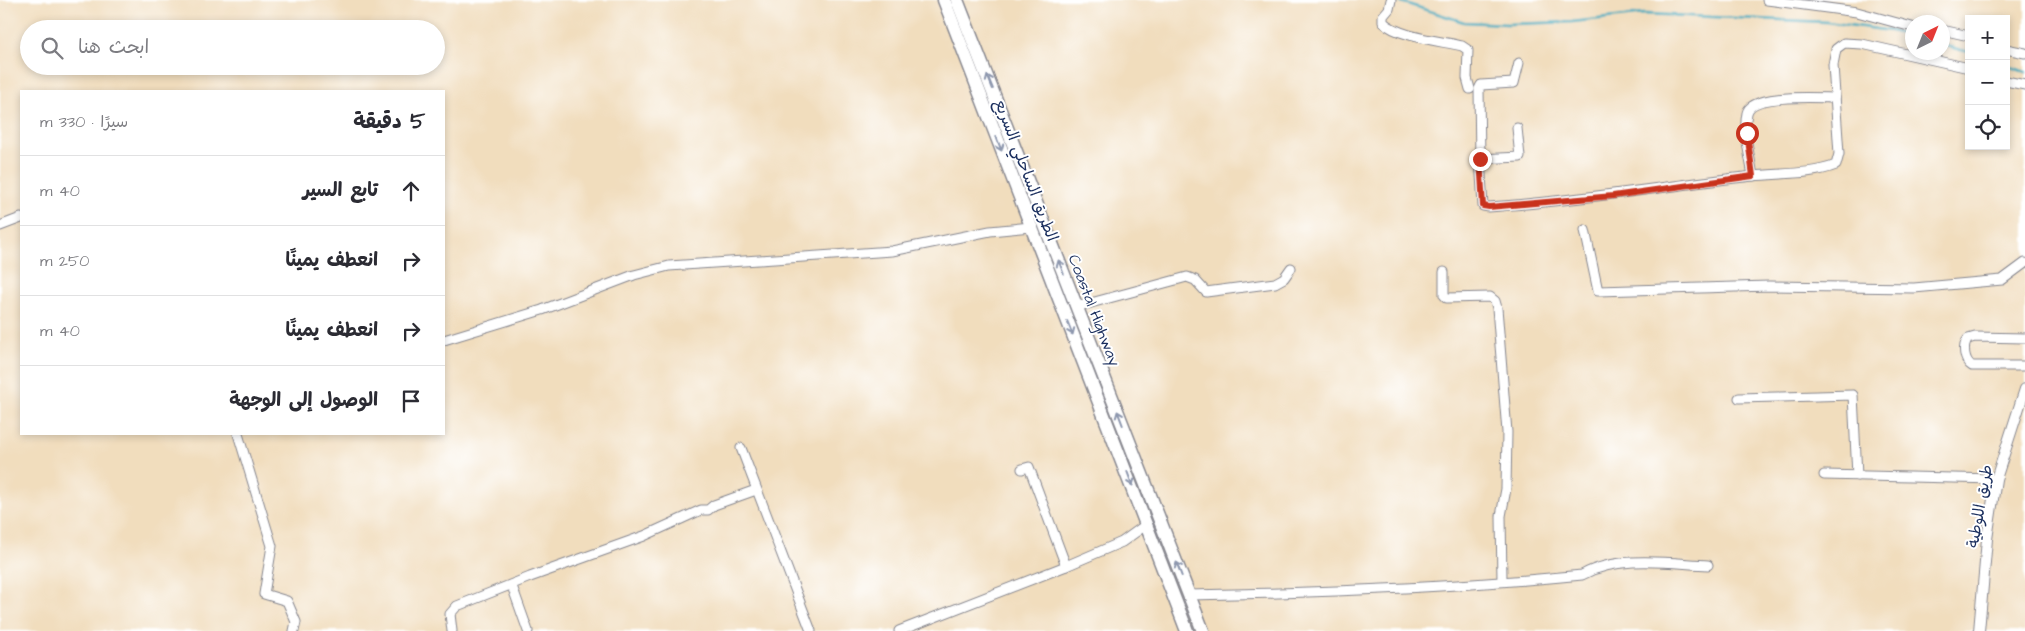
<!DOCTYPE html>
<html lang="ar">
<meta charset="utf-8">
<style>
body{margin:0;font-family:"Architects Daughter","Playpen Sans Arabic",sans-serif;background:#f7f7f7;color:#2b2b33;direction:rtl}
.controls{position:absolute;right:15px;top:15px;display:grid;overflow:hidden;border-radius:0px;box-shadow:0 2px 8px #0003}
.controls button{width:45px;height:45px;display:grid;place-items:center;padding:0;border:0;border-bottom:1px solid #e1e1e2;background:#fff;color:#2b2b33;font:25px sans-serif}
.compass{position:absolute;left:1905px;top:15px;width:45px;height:45px;border-radius:50%;background:#fff;box-shadow:0 2px 8px #0003;rotate:43deg}
.stop{position:absolute;width:15px;height:15px;margin:-11px;border:4px solid #c8321e;border-radius:50%;background:#fff}
.stop.end{background:#c8321e;border-color:#fff;box-shadow:0 1px 5px #0008}
.list{margin:0;padding:0;list-style:none}
h2{display:flex;justify-content:space-between;align-items:center;height:65px;margin:0;padding:0 20px;font-size:21px}
h2 small{font-size:16px;font-weight:400;color:#7c7c81}
.list li{display:grid;grid-template-columns:32px 1fr auto;gap:15px;align-items:center;box-sizing:border-box;height:70px;padding:0 20px;border-top:1px solid #e1e1e2}
.list b{display:block;font-size:19px;white-space:nowrap}
.list em{font-size:16px;font-style:normal;color:#7c7c81}
.icon{flex:none;width:28px;height:28px;fill:none;stroke:currentColor;stroke-width:2;stroke-linecap:round;stroke-linejoin:round}
.map{position:relative;flex:none;width:2025px;height:631px;overflow:hidden;direction:ltr}
.search{position:absolute;background:#fff;box-shadow:0 2px 8px #0003;left:20px;top:20px;width:425px;height:55px;display:flex;align-items:center;gap:12px;box-sizing:border-box;padding:0 18px;border-radius:28px;color:#7c7c81;font-size:19px}
.panel{position:absolute;background:#fff;box-shadow:0 2px 8px #0003;left:20px;top:90px;width:425px;height:345px;border-radius:0px;direction:rtl}
.map>svg:first-child{display:block}
</style>
<div class="map">
<svg width="2025" height="631" viewBox="0 0 2025 631">
<rect width="100%" height="100%" fill="#fff"/>
<filter id="ink" filterUnits="userSpaceOnUse"><feTurbulence type="fractalNoise" baseFrequency=".02" numOctaves="2"/><feDisplacementMap in="SourceGraphic" scale="10" xChannelSelector="R" yChannelSelector="G"/><feConvolveMatrix kernelMatrix="1 2 1 2 8 2 1 2 1" color-interpolation-filters="sRGB"/></filter>
<filter id="wash" filterUnits="userSpaceOnUse"><feTurbulence type="fractalNoise" baseFrequency=".0096" numOctaves="4" result="noise"/><feDisplacementMap in="SourceGraphic" scale="20" xChannelSelector="R" yChannelSelector="G"/><feGaussianBlur stdDeviation="1.12" result="paint"/><feColorMatrix in="noise" values="0 0 0 0 0 0 0 0 0 0 0 0 0 0 0 0 0 1.4 0 .05"/><feComposite in="paint" operator="in"/></filter>
<g filter="url(#wash)">
<rect width="100%" height="100%" fill="#f1ddbd"/>
<g fill="none" stroke-linecap="round" stroke-linejoin="round">
<g stroke="#41aac0" stroke-width="2.5">
<path d="M 1395,0 L 1464,22 L 1507,24 L 1572,22 L 1644,14 L 1827,22 L 1891,31 L 1912,37"/>
<path d="M 1942,45 L 1969,52"/>
<path d="M 2006,65 L 2025,72"/>
</g>
</g>
</g>
<g filter="url(#ink)">
<g fill="none" stroke-linecap="round" stroke-linejoin="round">
<g stroke="#86868e" stroke-width="11">
<g id="minor">
<path d="M 1391,0 L 1389,9 L 1383,16 L 1383,22 C 1398,37 1441,41 1462,46 L 1468,50 L 1467,78 L 1470,89"/>
<path d="M 1767,0 L 1857,12 L 1912,27"/>
<path d="M 1942,30 L 1969,36"/>
<path d="M 2006,49 L 2025,53"/>
<path d="M 2006,81 L 2025,85"/>
<path d="M 1517,128 L 1520,157 L 1480,159 L 1483,206 L 1489,207 C 1578,201 1665,186 1753,176 C 1780,173 1811,175 1836,165 L 1839,154 L 1833,65 L 1836,49 L 1844,43 L 1862,44 L 1969,68"/>
<path d="M 1480,159 L 1479,89 L 1481,85 L 1514,83 L 1519,63"/>
<path d="M 1753,176 C 1750,156 1743,133 1747,113 C 1751,93 1818,98 1835,98"/>
<path d="M 0,226 L 21,218"/>
<path d="M 1585,230 L 1598,291 L 1769,286 L 1914,288 L 2002,280 L 2025,263"/>
<path d="M 1444,272 L 1444,295 L 1447,298 L 1490,297 L 1495,301 L 1497,308 L 1507,432 L 1506,489 L 1501,516 L 1502,580"/>
<path d="M 1076,307 L 1187,277 L 1195,280 L 1206,292 L 1275,283 L 1284,278 L 1291,268"/>
<path d="M 2025,338 L 1975,337 L 1968,339 C 1962,346 1964,361 1972,366 L 2025,366"/>
<path d="M 444,340 L 542,310 L 634,275 L 669,266 L 892,251 L 990,231 L 1031,227"/>
<path d="M 1739,398 L 1853,395 L 1857,476"/>
<path d="M 238,434 L 272,546 L 264,594 L 287,601 L 296,622 L 294,631"/>
<path d="M 741,448 L 811,631"/>
<path d="M 1022,469 L 1029,467 L 1066,566 L 1122,542 L 1147,524"/>
<path d="M 1824,475 L 1996,479"/>
<path d="M 512,586 L 528,631"/>
<path d="M 1189,595 C 1320,593 1452,588 1582,575 C 1618,555 1668,563 1708,565"/>
<path d="M 452,631 L 450,614 L 457,606 L 530,577 L 644,536 L 701,510 L 708,510 L 714,505 L 756,490"/>
<path d="M 899,631 L 1066,566"/>
</g>
</g>
<g stroke="#86868e" stroke-width="12">
<path id="major" d="M 1979,631 L 1987,539 L 1996,479 L 2025,389"/>
</g>
<g stroke="#86868e" stroke-width="15">
<g id="highway">
<path d="M 944,0 L 1187,631"/>
<path d="M 957,0 L 1203,631"/>
</g>
</g>
<use href="#minor" stroke="#fff" stroke-width="9"/>
<use href="#major" stroke="#fff" stroke-width="10"/>
<use href="#highway" stroke="#fff" stroke-width="12"/>
</g>
<defs><path id="oneway-shaft" d="M-6 0H5M1.5-3L5.5 0L1.5 3" fill="none" stroke-width="1.6" stroke-linecap="round" stroke-linejoin="round" transform="scale(1.25)"/></defs>
<g stroke="#8d97ae">
<use href="#oneway-shaft" transform="translate(990 82) rotate(-112)"/>
<use href="#oneway-shaft" transform="translate(999 144) rotate(69)"/>
<use href="#oneway-shaft" transform="translate(1061 267) rotate(-111)"/>
<use href="#oneway-shaft" transform="translate(1070 328) rotate(68)"/>
<use href="#oneway-shaft" transform="translate(1120 418) rotate(-111)"/>
<use href="#oneway-shaft" transform="translate(1130 479) rotate(69)"/>
<use href="#oneway-shaft" transform="translate(1179 569) rotate(-111)"/>
</g>
</g>
<g fill="none" stroke-linecap="round" stroke-linejoin="round" filter="url(#ink)">
<path stroke="#c8321e" stroke-width="6" d="M 1480,159 L 1483,206 L 1489,207 L 1613,196 L 1753,176 L 1747,133"/>
</g>
<g text-anchor="middle" stroke-width="4" stroke-linejoin="round" paint-order="stroke">
<g font-size="16" fill="#1b2f5e" stroke="#fff">
<text transform="translate(1027 170) rotate(69)" y="6">الطريق الساحلي السريع</text>
<text transform="translate(1095 310) rotate(69)" y="6">Coastal Highway</text>
<text transform="translate(1979 506) rotate(-80)" y="6">طريق اللوطية</text>
</g>
</g>
</svg>
<div class="controls">
<button>+</button>
<button>−</button>
<button><svg class="icon" aria-label="locate" viewBox="0 0 24 24"><circle cx="12" cy="12" r="6"/><path d="M12 2v4M12 18v4M2 12h4M18 12h4"/></svg></button>
</div>
<svg class="compass" viewBox="-18 -18 36 36"><path d="M0-13l5 13h-10z" fill="#e53935"/><path d="M0 13l5-13h-10z" fill="#7c7c81"/></svg>
<div class="stop" style="left:1747px;top:133px"></div>
<div class="stop end" style="left:1480px;top:159px"></div>
<div class="search"><svg class="icon" aria-label="search" viewBox="0 0 24 24"><circle cx="10" cy="10" r="6"/><path d="M15 15l6 6"/></svg>ابحث هنا</div>
<section class="panel">
<h2>5 دقيقة<small>سيرًا · 330 m</small></h2>
<ul class="list">
<li><svg class="icon" aria-label="ahead" viewBox="0 0 24 24"><path d="M12 20V5M6 11l6-6 6 6"/></svg><div><b>تابع السير</b></div><em>40 m</em></li>
<li><svg class="icon" aria-label="right" viewBox="0 0 24 24"><path d="M7 20v-9h11M14 6l5 5-5 5"/></svg><div><b>انعطف يمينًا</b></div><em>250 m</em></li>
<li><svg class="icon" aria-label="right" viewBox="0 0 24 24"><path d="M7 20v-9h11M14 6l5 5-5 5"/></svg><div><b>انعطف يمينًا</b></div><em>40 m</em></li>
<li><svg class="icon" aria-label="arrive" viewBox="0 0 24 24"><path d="M6 21V4h12l-3 4 3 4H6"/></svg><div><b>الوصول إلى الوجهة</b></div></li>
</ul>
</section>
</div>
